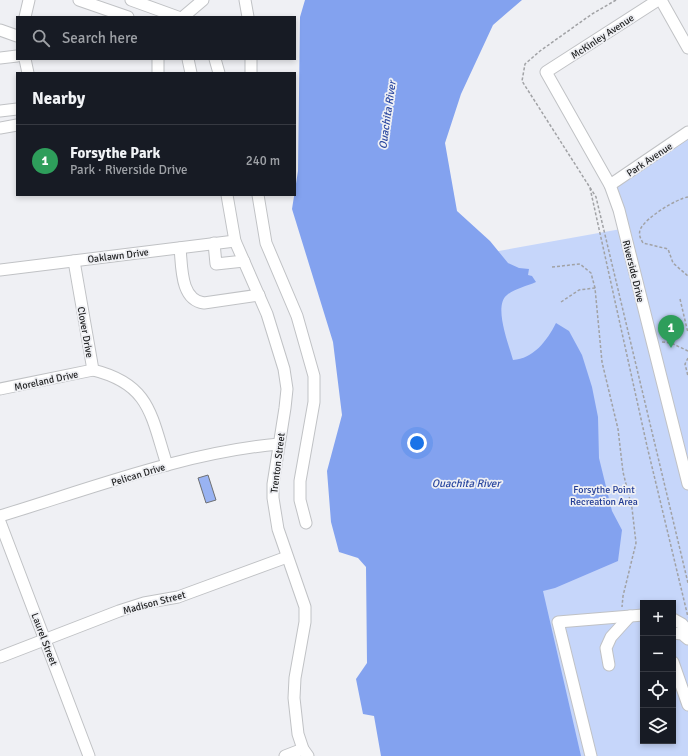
<!DOCTYPE html>
<meta charset="utf-8">
<style>
body{margin:0;font-family:Signika,sans-serif;background:#242831;color:#f1f3f6}
.controls{position:absolute;right:12px;bottom:12px;display:grid;overflow:hidden;border-radius:0px;box-shadow:0 2px 6px #0003}
.controls button{width:36px;height:36px;display:grid;place-items:center;padding:0;border:0;border-bottom:1px solid #363941;background:#171b24;color:#f1f3f6;font:20px sans-serif}
.you{position:absolute;left:417px;top:443px;width:14px;height:14px;margin:-10px;border:3px solid #fff;border-radius:50%;background:#1a73e8;box-shadow:0 0 0 6px #1a73e833}
.badge{display:grid;place-items:center;width:26px;height:26px;border-radius:50%;background:#1a73e8;color:#fff;font-size:13px;font-weight:700}
.pin{position:absolute;translate:-50% -33px;filter:drop-shadow(0 1px 2px #0008)}
.pin::after{content:'';position:absolute;top:21px;width:14px;height:12px;background:inherit;clip-path:polygon(0 0,100% 0,50% 100%)}
.list{margin:0;padding:0;list-style:none}
h2{display:flex;justify-content:space-between;align-items:center;height:52px;margin:0;padding:0 16px;font-size:17px}
h2 small{font-size:13px;font-weight:400;color:#9ea1a6}
.list li{display:grid;grid-template-columns:26px 1fr auto;gap:12px;align-items:center;box-sizing:border-box;height:72px;padding:0 16px;border-top:1px solid #363941}
.list b{display:block;font-size:15px;white-space:nowrap}
.list p{margin:0;font-size:13px;white-space:nowrap;color:#9ea1a6}
.list em{font-size:13px;font-style:normal;color:#9ea1a6}
.icon{flex:none;width:22px;height:22px;fill:none;stroke:currentColor;stroke-width:2;stroke-linecap:round;stroke-linejoin:round}
.map{position:relative;flex:none;width:688px;height:756px;overflow:hidden}
.search{position:absolute;background:#171b24;box-shadow:0 2px 6px #0003;left:16px;top:16px;width:280px;height:44px;display:flex;align-items:center;gap:10px;box-sizing:border-box;padding:0 14px;border-radius:0px;color:#9ea1a6;font-size:15px}
.panel{position:absolute;background:#171b24;box-shadow:0 2px 6px #0003;left:16px;top:72px;width:280px;height:124px;border-radius:0px}
.map>svg:first-child{display:block}
</style>
<div class="map">
<svg width="688" height="756" viewBox="0 0 688 756">
<rect width="100%" height="100%" fill="#eff0f4"/>
<path fill="#c6d6fa" fill-rule="evenodd" d="M 688,132 L 688,756 L 579,756 L 522,515 L 471,256 L 621,229 L 610,185 ZM 643,603 L 673,603 L 673,741 L 643,741 Z"/>
<path fill="#83a2ef" d="M 305,0 L 522,0 L 493,25 L 461,94 L 445,143 L 457,211 L 490,241 L 508,263 L 519,268 L 529,269 L 528,275 L 532,276 L 536,282 C 527,286 514,289 507,295 C 493,306 509,345 513,360 C 533,359 547,341 556,323 L 569,331 L 582,355 L 592,387 L 598,417 L 599,458 L 612,511 L 622,530 L 618,561 L 555,588 L 543,591 L 581,756 L 381,756 L 374,716 L 363,714 L 356,679 L 367,663 L 366,567 L 358,558 L 339,552 L 331,522 L 327,471 L 342,415 L 333,342 L 292,209 L 298,171 L 300,17 Z"/>
<path fill="#99b3f2" stroke="#6e7073" d="M 208,475 L 216,500 L 206,503 L 198,478 Z"/>
<g fill="none" stroke-linecap="round" stroke-linejoin="round">
<g stroke="#c0c2c5" stroke-width="13">
<g id="minor">
<path d="M 79,0 L 128,17"/>
<path d="M 131,0 L 178,17"/>
<path d="M 245,0 L 248,17"/>
<path d="M 658,0 L 546,72 L 610,185 L 619,210 L 688,484"/>
<path d="M 661,0 L 688,48"/>
<path d="M 25,17 L 29,0"/>
<path d="M 183,17 L 203,0"/>
<path d="M 0,30 L 17,36"/>
<path d="M 0,58 L 17,56"/>
<path d="M 25,59 L 28,73"/>
<path d="M 158,59 L 158,73"/>
<path d="M 188,59 L 191,73"/>
<path d="M 215,59 L 219,73"/>
<path d="M 251,59 L 251,73"/>
<path d="M 0,111 L 17,109"/>
<path d="M 0,128 L 17,125"/>
<path d="M 610,185 L 688,132"/>
<path d="M 227,195 L 235,241 L 267,314 L 284,369 L 287,389 L 285,408 L 273,484 L 273,498 L 278,529 L 305,607 L 305,622 L 295,678 L 294,698 L 298,734 L 303,749 L 308,756"/>
<path d="M 258,195 L 266,243 L 297,316 L 314,376 L 314,402 L 300,481 L 300,500 L 306,523"/>
<path d="M 214,243 L 216,264 L 244,261"/>
<path d="M 180,248 C 182,266 180,300 204,303 L 259,295"/>
<path d="M 74,261 L 93,370 C 150,384 151,415 167,465"/>
<path d="M 0,270 L 235,241"/>
<path d="M 0,389 L 93,370"/>
<path d="M 0,516 C 89,489 186,452 279,444"/>
<path d="M 0,522 L 89,756"/>
<path d="M 673,619 L 682,624 L 688,631"/>
<path d="M 673,633 L 682,634 L 688,639"/>
<path d="M 0,657 L 119,611 L 144,603 L 178,597 L 287,557"/>
<path d="M 673,662 L 688,705"/>
<path d="M 609,665 L 606,648 L 611,637 L 630,616"/>
<path d="M 285,756 L 303,749"/>
<path d="M 591,756 L 558,622 L 643,615"/>
</g>
</g>
<g stroke="#a1a2a5" stroke-width="1.5" stroke-dasharray="3 2" stroke-linecap="butt">
<path d="M 616,0 L 592,14 L 540,51 L 525,64 L 522,81 L 596,197 L 688,583"/>
<path d="M 590,188 L 647,446 L 688,617"/>
<path d="M 688,197 C 676,199 647,217 641,228 C 638,233 640,238 643,243 L 668,249 L 673,263 L 688,276"/>
<path d="M 552,267 L 580,264 L 591,273 L 595,288"/>
<path d="M 680,299 L 688,333"/>
<path d="M 561,302 L 579,290 L 595,288 L 602,362 L 618,429 L 623,472 L 632,508 L 636,543 L 623,596 L 622,607"/>
<path d="M 662,342 L 671,343 L 688,351"/>
<path d="M 688,358 L 685,364 L 688,376"/>
</g>
<use href="#minor" stroke="#fff" stroke-width="11"/>
</g>
<g text-anchor="middle" stroke-width="3.5" stroke-linejoin="round" paint-order="stroke">
<g font-size="10" fill="#232425" stroke="#eff0f4">
<text transform="translate(602 36) rotate(-33)" y="4">McKinley Avenue</text>
<text transform="translate(649 159) rotate(-34)" y="4">Park Avenue</text>
<text transform="translate(118 255) rotate(-7)" y="4">Oaklawn Drive</text>
<text transform="translate(634 271) rotate(76)" y="4">Riverside Drive</text>
<text transform="translate(86 332) rotate(80)" y="4">Clover Drive</text>
<text transform="translate(46 380) rotate(-12)" y="4">Moreland Drive</text>
<text transform="translate(277 463) rotate(-83)" y="4">Trenton Street</text>
<text transform="translate(138 474) rotate(-17)" y="4">Pelican Drive</text>
<text transform="translate(154 602) rotate(-15)" y="4">Madison Street</text>
<text transform="translate(45 639) rotate(69)" y="4">Laurel Street</text>
</g>
<g font-size="10" fill="#223c94" stroke="#eff0f4">
<text x="604" y="493">Forsythe Point<tspan x="604" dy="12">Recreation Area</tspan></text>
</g>
<g font-size="11" font-style="italic" fill="#2b48a0" stroke="#eff0f4">
<text transform="translate(387 115) rotate(-82)" y="4">Ouachita River</text>
<text x="466" y="487">Ouachita River</text>
</g>
</g>
</svg>
<div class="controls">
<button>+</button>
<button>−</button>
<button><svg class="icon" aria-label="locate" viewBox="0 0 24 24"><circle cx="12" cy="12" r="6"/><path d="M12 2v4M12 18v4M2 12h4M18 12h4"/></svg></button>
<button><svg class="icon" aria-label="layers" viewBox="0 0 24 24"><path d="M12 4l9 5-9 5-9-5zM3 14l9 5 9-5"/></svg></button>
</div>
<div class="you"></div>
<div class="pin badge" style="left:671px;top:348px;background:#2e9e5b">1</div>
<div class="search"><svg class="icon" aria-label="search" viewBox="0 0 24 24"><circle cx="10" cy="10" r="6"/><path d="M15 15l6 6"/></svg>Search here</div>
<section class="panel">
<h2>Nearby<small></small></h2>
<ul class="list">
<li><span class="badge" style="background:#2e9e5b">1</span><div><b>Forsythe Park</b><p>Park · Riverside Drive</p></div><em>240 m</em></li>
</ul>
</section>
</div>
